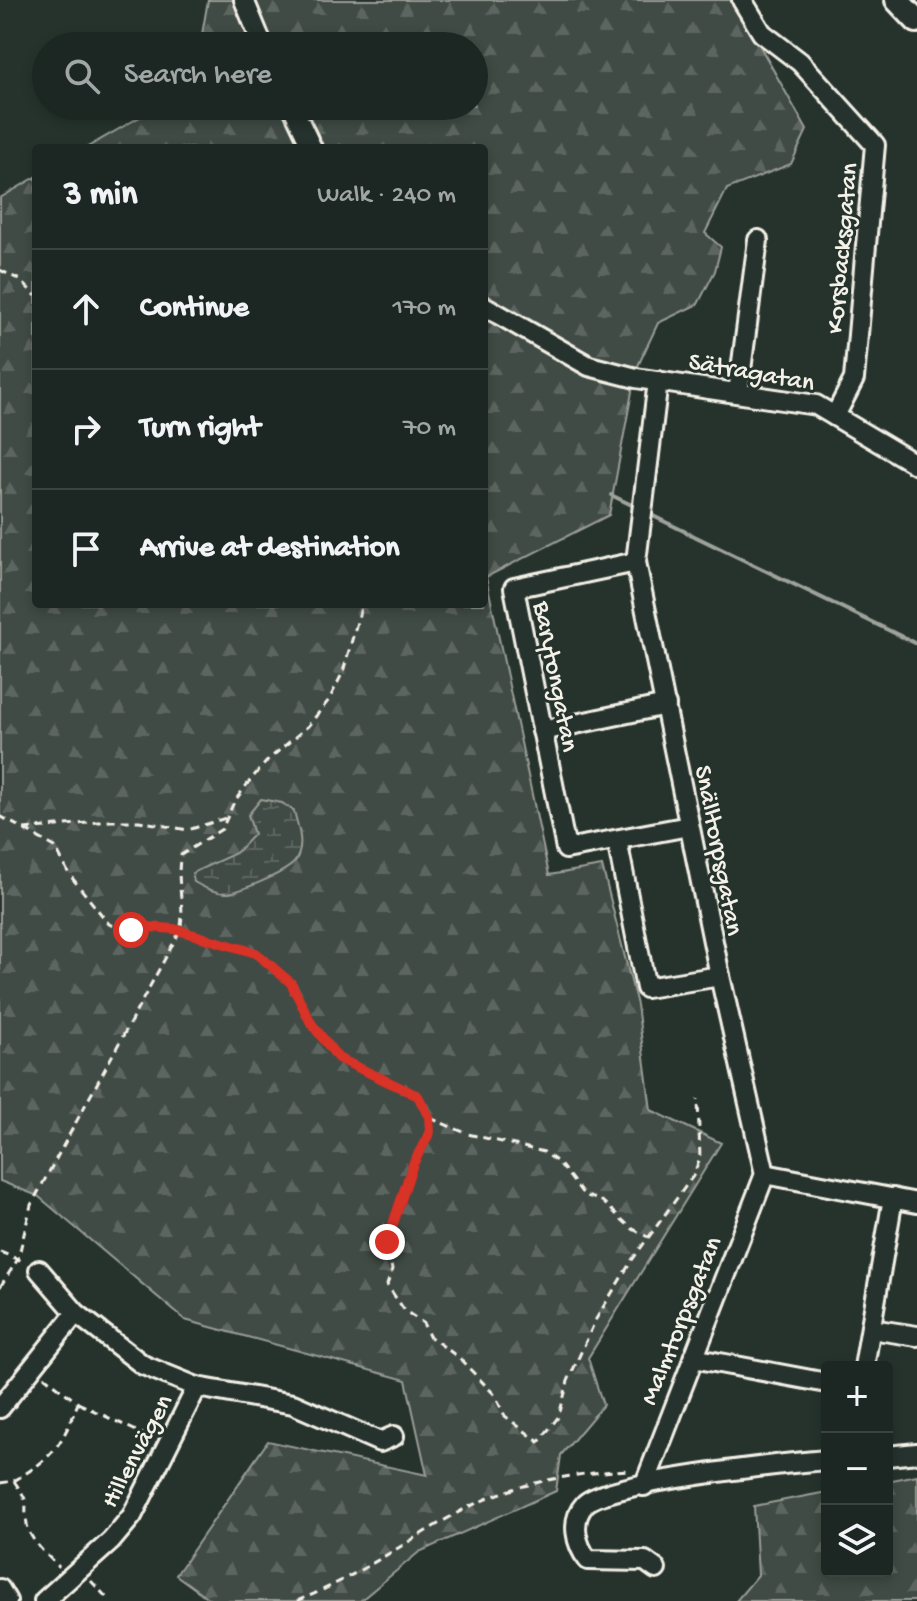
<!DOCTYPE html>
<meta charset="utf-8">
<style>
body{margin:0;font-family:"Gochi Hand",sans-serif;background:#29322f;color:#f1f3f6}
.controls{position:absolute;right:24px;bottom:24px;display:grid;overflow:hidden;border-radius:8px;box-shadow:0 4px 12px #0003}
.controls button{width:72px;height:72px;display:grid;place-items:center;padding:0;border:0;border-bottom:2px solid #3a4340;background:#1c2622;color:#f1f3f6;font:40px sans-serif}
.stop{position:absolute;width:24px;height:24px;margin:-18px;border:6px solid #d93025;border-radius:50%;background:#fff}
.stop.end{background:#d93025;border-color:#fff;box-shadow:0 2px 8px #0008}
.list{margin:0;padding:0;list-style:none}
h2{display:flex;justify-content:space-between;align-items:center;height:104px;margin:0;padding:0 32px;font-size:34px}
h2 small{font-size:26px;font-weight:400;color:#a0a5a5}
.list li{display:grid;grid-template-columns:52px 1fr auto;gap:24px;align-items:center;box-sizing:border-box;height:120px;padding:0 32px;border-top:2px solid #3a4340}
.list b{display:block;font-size:30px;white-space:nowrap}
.list em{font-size:26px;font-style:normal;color:#a0a5a5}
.icon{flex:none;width:44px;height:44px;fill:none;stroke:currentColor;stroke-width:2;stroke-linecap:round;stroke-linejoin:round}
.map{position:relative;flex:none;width:917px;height:1601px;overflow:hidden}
.search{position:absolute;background:#1c2622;box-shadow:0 4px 12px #0003;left:32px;top:32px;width:456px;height:88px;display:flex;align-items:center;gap:20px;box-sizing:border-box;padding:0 28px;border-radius:44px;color:#a0a5a5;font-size:30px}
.panel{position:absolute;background:#1c2622;box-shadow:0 4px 12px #0003;left:32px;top:144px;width:456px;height:464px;border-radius:8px}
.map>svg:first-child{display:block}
</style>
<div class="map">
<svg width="917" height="1601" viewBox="0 0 917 1601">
<defs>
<pattern id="forest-firs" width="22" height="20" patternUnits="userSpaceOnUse" patternTransform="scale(2)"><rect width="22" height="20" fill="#414b45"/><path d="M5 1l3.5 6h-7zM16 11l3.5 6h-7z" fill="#5d6560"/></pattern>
<pattern id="wetland-marsh" width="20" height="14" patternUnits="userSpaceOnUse" patternTransform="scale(2)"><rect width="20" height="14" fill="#414b45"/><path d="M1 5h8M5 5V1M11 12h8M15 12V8" fill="none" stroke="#5d6560"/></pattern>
</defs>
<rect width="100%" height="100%" fill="#26332d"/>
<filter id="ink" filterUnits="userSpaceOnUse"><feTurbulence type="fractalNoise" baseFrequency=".0125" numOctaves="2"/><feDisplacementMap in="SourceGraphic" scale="16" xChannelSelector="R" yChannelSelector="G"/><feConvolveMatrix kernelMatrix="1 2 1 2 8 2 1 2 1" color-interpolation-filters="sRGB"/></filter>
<g filter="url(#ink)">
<g fill="url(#forest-firs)" stroke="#9a9e96" stroke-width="2">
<path d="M 208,0 L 734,0 L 807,130 L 791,164 L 727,189 L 705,233 L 721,247 L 715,271 L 698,304 L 658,323 L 636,370 L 609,515 L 486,577 L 549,875 L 602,866 L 637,1005 L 651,1110 L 721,1143 L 588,1358 L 603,1405 L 561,1455 L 556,1491 L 419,1552 L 360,1601 L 212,1601 L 176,1575 L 268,1441 L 427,1475 L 406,1380 L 185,1320 L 38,1196 L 0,1181 L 0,198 L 36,177 L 36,604 L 484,604 L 484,148 L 86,148 L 159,106 L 474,106 L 474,46 L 200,46 Z"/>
<path d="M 917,1475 L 917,1601 L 736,1601 L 758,1575 L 754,1506 L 827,1492 L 827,1571 L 887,1571 L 887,1481 Z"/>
</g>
<path fill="url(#wetland-marsh)" stroke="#9a9e96" stroke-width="2" d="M 261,799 L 282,803 L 294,811 C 298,827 305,844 296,860 C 289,872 243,890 229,893 C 216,894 204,888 194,882 L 192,873 L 236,853 L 254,834 L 248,815 Z"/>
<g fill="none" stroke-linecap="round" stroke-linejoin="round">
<g stroke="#9fa39b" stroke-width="4">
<path d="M 611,495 L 638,508"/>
<path d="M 651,515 L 917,644"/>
</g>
<g stroke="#f4f1e8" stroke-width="24">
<g id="minor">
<path d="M 244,0 L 263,46"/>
<path d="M 742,0 L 762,33 L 800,62 L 875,145 L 854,379 L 835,416"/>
<path d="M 292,106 L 312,148"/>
<path d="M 484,306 L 589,366 L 636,378 L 816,405 L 917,465"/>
<path d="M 658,381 L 636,562 L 720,976 L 765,1174"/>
<path d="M 738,393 L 758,240"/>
<path d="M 636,562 L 514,588 L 566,849 L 689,826"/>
<path d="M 542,731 L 666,705"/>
<path d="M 617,840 L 646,988 L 720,976"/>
<path d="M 765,1174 L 917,1203"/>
<path d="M 39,1270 L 76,1313 L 143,1365 L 197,1387 L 293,1404 L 380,1442 L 394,1436"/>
<path d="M 871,1329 L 917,1336"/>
<path d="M 693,1358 L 827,1383"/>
<path d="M 864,1367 L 893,1198"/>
<path d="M 0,1408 L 76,1313"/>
<path d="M 887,1456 L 917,1453"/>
<path d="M 644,1486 L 765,1174"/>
<path d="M 656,1569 L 645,1561 L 588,1560 C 576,1545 570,1520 585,1504 C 604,1482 789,1463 827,1460"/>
<path d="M 0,1589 L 7,1601"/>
<path d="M 44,1601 L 111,1541 L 132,1516 L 197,1387"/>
</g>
</g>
<g stroke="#f4f1e8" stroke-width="28">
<path id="major" d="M 897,0 L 917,21"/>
</g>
<g stroke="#f4f1e8" stroke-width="3" stroke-dasharray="8 6" stroke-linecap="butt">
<path d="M 0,270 L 20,280 L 36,296"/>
<path d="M 0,816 L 55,847 L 69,874 L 109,924 L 120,929 L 174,929 L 256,953 L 291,983 L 311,1023 L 338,1058 L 418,1096 L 429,1117 L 430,1132 L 413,1164 L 387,1242 L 392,1270 L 387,1285 L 405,1311 L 423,1323 L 429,1336 L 458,1357 L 494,1394 L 505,1416 L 539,1442 L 559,1416 L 568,1381 L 596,1319 L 632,1260 L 693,1176 L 700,1159 L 698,1099"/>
<path d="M 24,829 L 110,821 L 139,821 L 188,830 L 229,817"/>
<path d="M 430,1118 L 468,1134 L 544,1152 L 559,1163 L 584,1195 L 602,1201 L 631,1228 L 648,1237"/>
<path d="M 0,1252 L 25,1262"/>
<path d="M 0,1287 L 18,1259 L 31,1205 L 180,931 C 186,905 175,881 181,855 L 222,829 L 234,802 L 252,778 L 268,760 L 308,726 L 329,700 L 343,672 L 362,604"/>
<path d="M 78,1403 L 153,1439"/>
<path d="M 14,1481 C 54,1456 61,1447 78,1403 L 44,1376"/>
<path d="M 0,1483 L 14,1481 C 32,1507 23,1498 27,1524 C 29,1540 48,1556 59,1567"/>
<path d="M 91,1581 L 110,1601"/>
<path d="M 297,1601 C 355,1578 405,1542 459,1512 C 512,1483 572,1473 631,1470"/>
</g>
<use href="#minor" stroke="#26332d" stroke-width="18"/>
<use href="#major" stroke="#26332d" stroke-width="22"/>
</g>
</g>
<g fill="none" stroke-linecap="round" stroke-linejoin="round" filter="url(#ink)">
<path stroke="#d93025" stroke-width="10" d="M 131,930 L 148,927 L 174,929 L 256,953 L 291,983 L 311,1023 L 338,1058 L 418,1096 L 429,1117 L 430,1132 L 413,1164 L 387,1242"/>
</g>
<g text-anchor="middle" stroke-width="6" stroke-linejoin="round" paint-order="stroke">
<g font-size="26" fill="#f4f1e8" stroke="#26332d">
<text transform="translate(840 248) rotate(-85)" y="9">Korsbacksgatan</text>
<text transform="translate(752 370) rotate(10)" y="9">Sätragatan</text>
<text transform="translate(558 676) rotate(79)" y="9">Barytongatan</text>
<text transform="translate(721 850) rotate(79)" y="9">Snälltorpsgatan</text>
<text transform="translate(679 1320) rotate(-68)" y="9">Malmtorpsgatan</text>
<text transform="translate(135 1450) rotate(-62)" y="9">Hillenvägen</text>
</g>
</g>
</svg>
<div class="controls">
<button>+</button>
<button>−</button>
<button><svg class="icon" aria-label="layers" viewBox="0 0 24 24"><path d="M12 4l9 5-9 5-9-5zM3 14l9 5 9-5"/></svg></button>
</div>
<div class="stop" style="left:131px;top:930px"></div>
<div class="stop end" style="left:387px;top:1242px"></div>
<div class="search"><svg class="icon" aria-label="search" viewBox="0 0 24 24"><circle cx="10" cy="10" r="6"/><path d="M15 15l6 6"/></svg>Search here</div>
<section class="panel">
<h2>3 min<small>Walk · 240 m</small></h2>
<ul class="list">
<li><svg class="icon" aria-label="ahead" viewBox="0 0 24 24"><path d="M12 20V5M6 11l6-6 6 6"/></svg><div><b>Continue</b></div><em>170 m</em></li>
<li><svg class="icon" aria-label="right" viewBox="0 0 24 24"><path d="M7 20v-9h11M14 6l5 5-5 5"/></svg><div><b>Turn right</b></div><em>70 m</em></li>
<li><svg class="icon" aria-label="arrive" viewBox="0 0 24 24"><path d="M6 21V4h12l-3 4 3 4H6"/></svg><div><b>Arrive at destination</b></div></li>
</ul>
</section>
</div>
